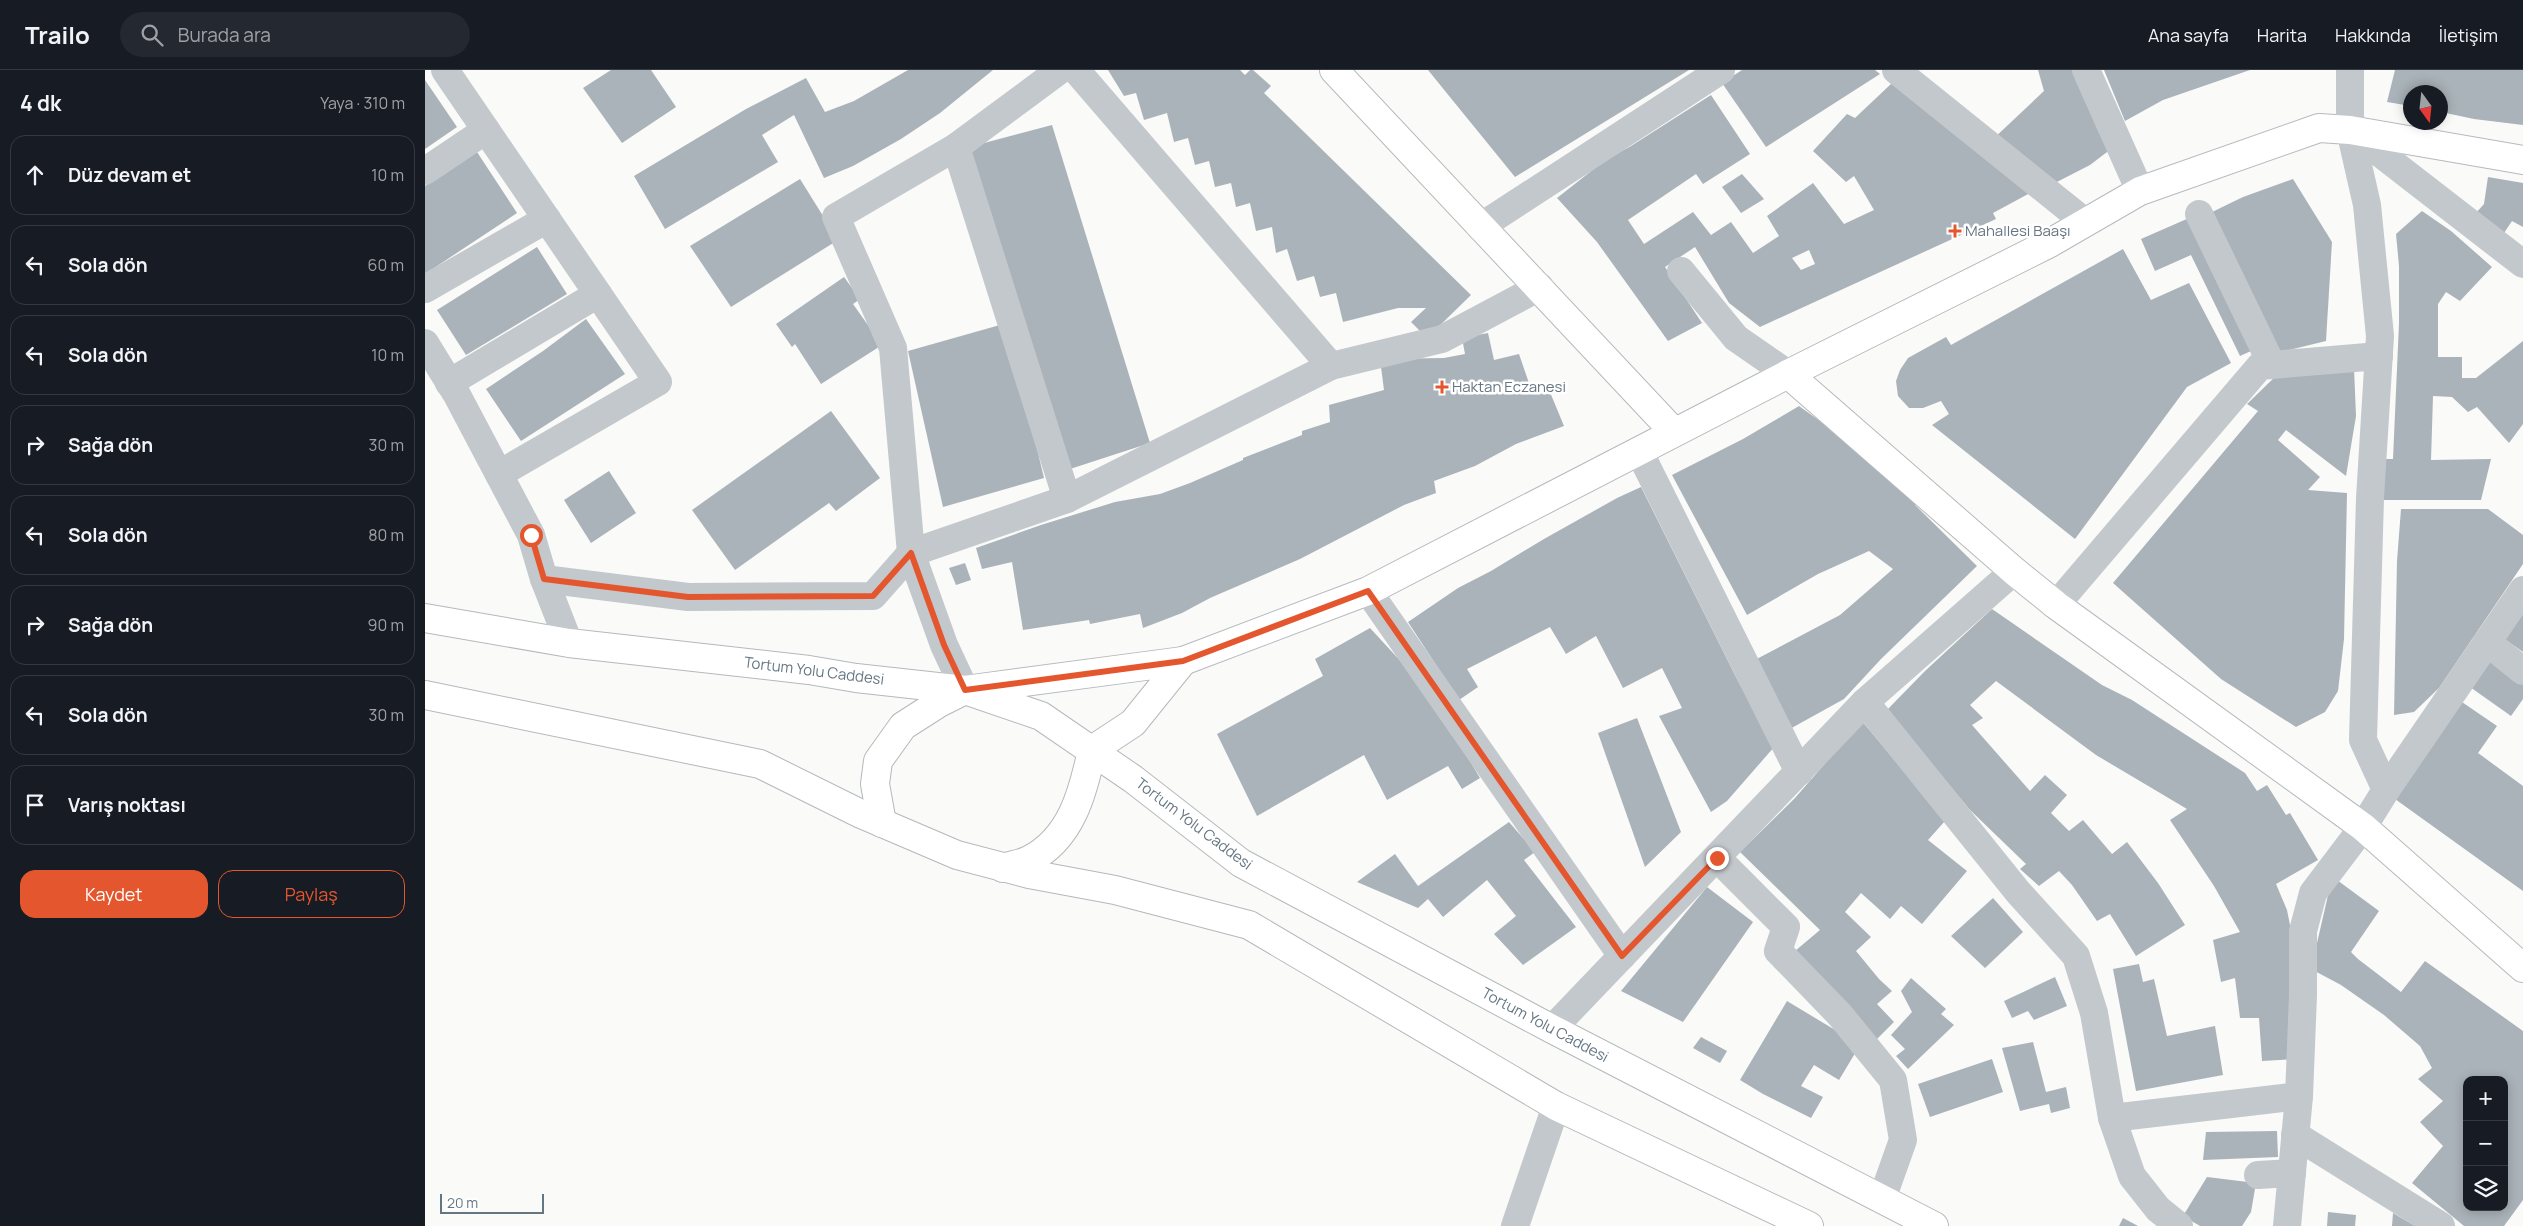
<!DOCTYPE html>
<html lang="tr">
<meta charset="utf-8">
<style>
body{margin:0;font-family:Manrope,sans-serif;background:#242831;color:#f1f3f6}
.controls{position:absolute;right:15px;bottom:15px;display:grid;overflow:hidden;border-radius:10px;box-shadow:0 2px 12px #0003}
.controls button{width:45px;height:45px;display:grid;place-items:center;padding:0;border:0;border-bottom:1px solid #363941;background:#171b24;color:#f1f3f6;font:25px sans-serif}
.compass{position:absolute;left:1978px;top:15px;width:45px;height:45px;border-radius:50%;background:#171b24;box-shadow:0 2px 12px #0003;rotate:165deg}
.scale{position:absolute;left:15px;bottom:12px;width:104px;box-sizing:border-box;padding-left:5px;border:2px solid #657683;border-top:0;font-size:14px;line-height:18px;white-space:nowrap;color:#657683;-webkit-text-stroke:4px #fff;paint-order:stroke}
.stop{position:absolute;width:15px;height:15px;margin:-11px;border:4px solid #e4572e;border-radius:50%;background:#fff}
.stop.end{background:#e4572e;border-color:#fff;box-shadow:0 1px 5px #0008}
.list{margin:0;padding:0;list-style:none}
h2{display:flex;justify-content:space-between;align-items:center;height:65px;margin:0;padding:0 20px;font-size:21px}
h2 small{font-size:16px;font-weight:400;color:#9ea1a6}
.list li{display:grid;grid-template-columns:32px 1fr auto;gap:15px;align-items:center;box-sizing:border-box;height:80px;margin:0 10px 10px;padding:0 10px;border:1px solid #363941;border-radius:15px}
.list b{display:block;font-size:19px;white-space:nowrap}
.list em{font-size:16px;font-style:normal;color:#9ea1a6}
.actions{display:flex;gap:10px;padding:15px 20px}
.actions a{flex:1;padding:11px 0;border:1px solid #e4572e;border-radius:15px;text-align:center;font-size:18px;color:#e4572e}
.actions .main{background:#e4572e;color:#fff}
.icon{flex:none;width:28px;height:28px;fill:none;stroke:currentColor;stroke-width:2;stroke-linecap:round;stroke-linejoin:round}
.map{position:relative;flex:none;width:2098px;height:1156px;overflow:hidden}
header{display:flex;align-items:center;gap:30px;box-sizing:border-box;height:70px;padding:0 25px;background:#171b24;border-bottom:1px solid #363941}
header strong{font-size:24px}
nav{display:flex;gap:28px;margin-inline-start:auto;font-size:18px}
.search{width:350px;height:45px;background:#242831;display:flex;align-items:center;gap:12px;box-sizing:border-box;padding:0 18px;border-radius:28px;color:#9ea1a6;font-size:19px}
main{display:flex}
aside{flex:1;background:#171b24}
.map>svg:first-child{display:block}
</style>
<header>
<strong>Trailo</strong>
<div class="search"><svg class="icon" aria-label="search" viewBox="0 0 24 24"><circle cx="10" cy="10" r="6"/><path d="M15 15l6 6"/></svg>Burada ara</div>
<nav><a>Ana sayfa</a><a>Harita</a><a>Hakkında</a><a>İletişim</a></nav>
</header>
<main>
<aside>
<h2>4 dk<small>Yaya · 310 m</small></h2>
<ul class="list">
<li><svg class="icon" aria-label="ahead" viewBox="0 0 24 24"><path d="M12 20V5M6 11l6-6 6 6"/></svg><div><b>Düz devam et</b></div><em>10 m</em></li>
<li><svg class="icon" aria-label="left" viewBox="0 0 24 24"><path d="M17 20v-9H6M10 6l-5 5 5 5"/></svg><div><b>Sola dön</b></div><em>60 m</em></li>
<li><svg class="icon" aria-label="left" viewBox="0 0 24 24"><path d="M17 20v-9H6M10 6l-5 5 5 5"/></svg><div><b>Sola dön</b></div><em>10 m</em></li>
<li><svg class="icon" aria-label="right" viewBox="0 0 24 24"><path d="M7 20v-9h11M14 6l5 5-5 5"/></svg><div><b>Sağa dön</b></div><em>30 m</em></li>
<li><svg class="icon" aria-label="left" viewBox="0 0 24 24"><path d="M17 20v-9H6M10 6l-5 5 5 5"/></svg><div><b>Sola dön</b></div><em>80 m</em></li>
<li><svg class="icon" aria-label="right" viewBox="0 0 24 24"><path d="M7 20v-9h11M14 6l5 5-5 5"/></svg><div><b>Sağa dön</b></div><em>90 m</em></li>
<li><svg class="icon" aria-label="left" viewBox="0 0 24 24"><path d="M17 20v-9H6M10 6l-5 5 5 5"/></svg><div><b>Sola dön</b></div><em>30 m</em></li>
<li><svg class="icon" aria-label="arrive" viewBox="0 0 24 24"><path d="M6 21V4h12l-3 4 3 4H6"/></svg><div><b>Varış noktası</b></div></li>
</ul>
<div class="actions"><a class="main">Kaydet</a><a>Paylaş</a></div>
</aside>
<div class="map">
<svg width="2098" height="1156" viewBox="0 0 2098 1156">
<rect width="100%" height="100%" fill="#fafaf8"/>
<g fill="#aab3b9" fill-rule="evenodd">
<path d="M 186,0 L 226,0 L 251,37 L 197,73 L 158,18 Z"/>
<path d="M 483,0 L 568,0 L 515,43 L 476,69 L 428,96 L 399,108 L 369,45 L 337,65 L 353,92 L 240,159 L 209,106 L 321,39 L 381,8 L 400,42 L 429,31 Z"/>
<path d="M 683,0 L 815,0 L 820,5 L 825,0 L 828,0 L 846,16 L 839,23 L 1046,225 L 1002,268 L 986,252 L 1001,238 L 973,238 L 918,252 L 911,223 L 895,227 L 889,206 L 872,211 L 862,179 L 851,183 L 847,157 L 831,161 L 825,133 L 811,137 L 806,113 L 790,117 L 784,91 L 770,95 L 763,68 L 749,72 L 742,43 L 719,50 L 711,23 L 699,26 Z"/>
<path d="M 1003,0 L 1264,0 L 1090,107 Z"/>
<path d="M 1317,0 L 1450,0 L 1455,4 L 1341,77 L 1297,13 Z"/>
<path d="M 1613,0 L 1649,0 L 1686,79 L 1665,95 L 1624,116 L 1566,71 L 1619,21 Z"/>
<path d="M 1679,0 L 1825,0 L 1738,30 L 1700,51 Z"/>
<path d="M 1970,0 L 2098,0 L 2098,55 L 2049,49 L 2016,42 L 2016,22 L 1986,22 L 1986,36 L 1962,32 Z"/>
<path d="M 0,10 L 32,57 L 0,79 Z"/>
<path d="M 1467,13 L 1605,123 L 1568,143 L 1571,149 L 1335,257 L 1304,233 L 1270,177 L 1240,197 L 1277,253 L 1243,271 L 1172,172 L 1132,128 L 1179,91 L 1206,76 L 1286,25 L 1325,84 L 1278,114 L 1271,104 L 1203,150 L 1219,174 L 1268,142 L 1286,165 L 1306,152 L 1328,183 L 1354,166 L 1342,146 L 1388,113 L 1419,154 L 1449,140 L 1429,106 L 1421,112 L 1388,81 L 1422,44 L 1430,48 ZM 1384,180 L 1390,194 L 1376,200 L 1367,188 Z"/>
<path d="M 627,55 L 725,373 L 645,399 L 544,77 Z"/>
<path d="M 52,82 L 92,143 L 0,204 L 0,116 Z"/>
<path d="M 1317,104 L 1339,129 L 1316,143 L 1297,117 Z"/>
<path d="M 2063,107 L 2098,113 L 2098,157 L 2087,151 L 2079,163 L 2050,144 L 2059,134 Z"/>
<path d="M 375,109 L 413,170 L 306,237 L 265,176 Z"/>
<path d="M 1868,109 L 1907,172 L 1901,271 L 1852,283 L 1783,144 L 1818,127 Z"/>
<path d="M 1997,141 L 2026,161 L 2067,197 L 2035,231 L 2021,222 L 2013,234 L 2013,287 L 2037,287 L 2037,308 L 2051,308 L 2098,271 L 2098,354 L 2084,373 L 2052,337 L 2043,342 L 2027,327 L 2008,326 L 2006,390 L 2066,389 L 2056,430 L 1952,430 L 1952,389 L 1968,389 L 1974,253 L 1974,196 L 1971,164 Z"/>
<path d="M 1764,148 L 1826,281 L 1815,286 L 1766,185 L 1730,201 L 1716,169 Z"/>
<path d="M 112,177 L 142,224 L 41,285 L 12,240 Z"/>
<path d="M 1698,179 L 1726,230 L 1764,213 L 1806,293 L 1762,317 L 1650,469 L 1507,355 L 1524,344 L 1516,331 L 1498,338 L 1484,338 L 1473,326 L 1471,311 L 1475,300 L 1483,288 L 1521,267 L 1526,275 Z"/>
<path d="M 419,207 L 435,229 L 428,234 L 457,275 L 396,314 L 370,274 L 367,277 L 351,254 Z"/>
<path d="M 161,249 L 200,304 L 96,371 L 61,319 L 118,281 Z"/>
<path d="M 582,253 L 619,408 L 518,437 L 483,281 Z"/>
<path d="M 1063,263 L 1069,290 L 1094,284 L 1106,319 L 1122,315 L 1139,356 L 1091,374 L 1050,396 L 1009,411 L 1011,423 L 979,435 L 875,489 L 785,528 L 757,543 L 718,558 L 715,544 L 665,554 L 664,550 L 598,560 L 587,492 L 557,499 L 551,478 L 616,455 L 690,432 L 735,424 L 765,413 L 818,390 L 818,388 L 877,365 L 877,361 L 905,352 L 904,335 L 959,320 L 955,289 L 1019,288 L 1040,284 L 1037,268 Z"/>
<path d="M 1929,298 L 1931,346 L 1921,406 L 1861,360 L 1853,370 L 1895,407 L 1883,420 L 1922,423 L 1919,569 L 1913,621 L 1900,642 L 1871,657 L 1796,609 L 1688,513 L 1833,341 L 1822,334 L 1854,303 Z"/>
<path d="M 1374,336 L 1497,425 L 1490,435 L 1552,496 L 1456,589 L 1419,629 L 1363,660 L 1326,592 L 1415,545 L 1468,499 L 1444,481 L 1393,504 L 1322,545 L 1247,405 L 1318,369 Z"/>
<path d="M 406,341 L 455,408 L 411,441 L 404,433 L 310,500 L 267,440 Z"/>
<path d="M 184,401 L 211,443 L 166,473 L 139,430 Z"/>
<path d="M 1216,417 L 1313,611 L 1350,676 L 1302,731 L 1286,742 L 1234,646 L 1257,638 L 1237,598 L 1198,618 L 1171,566 L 1141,584 L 1125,557 L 1042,599 L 1053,617 L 1034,630 L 983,552 L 1033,518 L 1066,501 L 1119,469 L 1192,428 Z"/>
<path d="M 1976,439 L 2063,439 L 2098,465 L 2098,494 L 2014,618 L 1989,642 L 1969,645 L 1972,491 Z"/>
<path d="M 540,493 L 546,510 L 531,515 L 524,498 Z"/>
<path d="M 1567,539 L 1677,615 L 1707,630 L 1820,703 L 1832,721 L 1842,715 L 1861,745 L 1865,743 L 1893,790 L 1851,814 L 1862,840 L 1869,875 L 1871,989 L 1837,991 L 1834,948 L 1815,948 L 1810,908 L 1796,912 L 1788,870 L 1815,862 L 1789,816 L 1745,750 L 1762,739 L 1671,685 L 1571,611 L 1545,635 L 1558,648 L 1547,655 L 1605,721 L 1620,705 L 1642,725 L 1626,743 L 1644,761 L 1658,750 L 1687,784 L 1702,772 L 1733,813 L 1760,855 L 1711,886 L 1685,844 L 1672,851 L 1647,815 L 1634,801 L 1614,816 L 1595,799 L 1601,794 L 1545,740 L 1462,640 L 1500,601 Z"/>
<path d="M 2098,540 L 2098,582 L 2078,568 Z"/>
<path d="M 945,558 L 1004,622 L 1055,708 L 1037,719 L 1023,696 L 962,730 L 939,685 L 832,746 L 792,664 L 898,606 L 890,589 Z"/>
<path d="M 2066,587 L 2098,611 L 2098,629 L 2086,646 L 2045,617 Z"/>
<path d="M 2034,630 L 2072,656 L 2053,683 L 2098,716 L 2098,821 L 1970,729 Z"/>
<path d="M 1212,648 L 1256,762 L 1220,797 L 1173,663 Z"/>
<path d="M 1437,651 L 1520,751 L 1503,770 L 1542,801 L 1497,854 L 1476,836 L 1465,849 L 1436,823 L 1420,842 L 1446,867 L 1431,881 L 1454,909 L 1467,921 L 1452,934 L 1469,952 L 1451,970 L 1370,881 L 1395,860 L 1315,782 L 1370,728 Z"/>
<path d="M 1084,752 L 1110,782 L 1099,790 L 1151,857 L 1098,895 L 1069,864 L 1091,846 L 1062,810 L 1018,847 L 1003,829 L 993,838 L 932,812 L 970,784 L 993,816 Z"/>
<path d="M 1912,810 L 1954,841 L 1926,882 L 1933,889 L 1976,922 L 2000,891 L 2098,961 L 2098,1130 L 2079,1156 L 2039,1156 L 1987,1113 L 2018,1076 L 1995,1052 L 2018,1031 L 1993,1009 L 2007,998 L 1995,976 L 1959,945 L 1916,915 L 1886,899 L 1904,821 ZM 2042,1010 L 2079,1010 L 2079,1137 L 2042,1137 Z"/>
<path d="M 1282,817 L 1328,852 L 1258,952 L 1196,921 Z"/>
<path d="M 1568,828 L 1598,862 L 1560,898 L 1526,866 Z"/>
<path d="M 1714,894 L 1718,912 L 1729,909 L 1742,966 L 1790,956 L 1798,1005 L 1711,1021 L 1688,899 Z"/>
<path d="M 1630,907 L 1642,936 L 1609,950 L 1603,941 L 1587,948 L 1579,931 Z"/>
<path d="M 1486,908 L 1521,939 L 1516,944 L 1529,955 L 1483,999 L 1471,986 L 1480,979 L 1466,965 L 1487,942 L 1476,921 Z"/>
<path d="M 1362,931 L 1435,975 L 1414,1010 L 1389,995 L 1376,1016 L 1398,1027 L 1386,1048 L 1338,1024 L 1315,1010 Z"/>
<path d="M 1276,967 L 1302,981 L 1295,993 L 1268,978 Z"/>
<path d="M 1608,972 L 1621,1022 L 1641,1017 L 1645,1038 L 1626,1043 L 1624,1034 L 1595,1041 L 1577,978 Z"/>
<path d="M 1567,989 L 1578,1022 L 1505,1047 L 1493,1014 Z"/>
<path d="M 1852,1061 L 1853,1087 L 1778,1090 L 1781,1062 Z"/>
<path d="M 1782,1107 L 1831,1113 L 1826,1142 L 1817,1156 L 1775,1156 L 1758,1146 Z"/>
<path d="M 1903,1142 L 1931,1145 L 1930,1156 L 1902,1156 Z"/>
<path d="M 1968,1143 L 1990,1156 L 1967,1156 Z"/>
<path d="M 1698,1148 L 1713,1156 L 1694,1156 Z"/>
</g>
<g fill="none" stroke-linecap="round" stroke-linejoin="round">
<g stroke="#b5babe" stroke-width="30">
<g id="major">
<path d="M 909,0 L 1249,362"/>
<path d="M 1363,304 L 1589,501 L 1631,535 L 1938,757 L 2098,898"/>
<path d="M 758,591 L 943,521 L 1363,304 L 1625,173 L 1715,121 L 1894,58 L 1925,60 L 2098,90"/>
<path d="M 540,620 L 758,591 L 708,653 L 667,680"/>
</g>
</g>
<g stroke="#b4b9bd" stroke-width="30">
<g id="highway">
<path d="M 0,548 L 144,573 L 384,600 L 431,608 L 540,620 L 616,646 L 708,709 L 816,793 L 1127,959 L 1509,1156"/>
<path d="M 0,625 L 335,694 L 436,744 L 532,785 L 604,804 L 690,820 L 824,855 L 1131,1036 L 1384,1156"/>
<path d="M 457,753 L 450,714 L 453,691 L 478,656 L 514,633 L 540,620"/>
<path d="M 578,798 C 587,795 596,794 604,790 C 646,769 658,723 667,680"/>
</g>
</g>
<g stroke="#c3c8cc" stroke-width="28">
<path d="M 20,0 L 233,312 L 74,404"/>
<path d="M 635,0 L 531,77 L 642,429"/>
<path d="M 651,0 L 906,296"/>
<path d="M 1471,0 L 1660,152"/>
<path d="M 1661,0 L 1715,121"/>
<path d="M 1925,60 L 1925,0"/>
<path d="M 531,77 L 411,147 L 468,278 L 486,483 L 519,575 L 540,620"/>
<path d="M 0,101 L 61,60"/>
<path d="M 1774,144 L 1847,295"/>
<path d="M 1055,157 L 1296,0"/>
<path d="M 1256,201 L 1311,268 L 1363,304"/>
<path d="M 0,219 L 122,149"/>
<path d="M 0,273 L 32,325 L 106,465 L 119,509 L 144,573"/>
<path d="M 24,313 L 173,224"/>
<path d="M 1214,381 L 1374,702"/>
<path d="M 1589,501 L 1440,632 L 1593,822 L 1651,886 L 1669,943 L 1687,1048 L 1707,1106 L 1733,1139 L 1754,1156"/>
<path d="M 119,509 L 263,527 L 448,526 L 486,483 L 642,429 L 906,296 L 1017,269 L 1115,217"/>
<path d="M 943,521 L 1197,886"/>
<path d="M 1631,535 L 1835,296 L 1954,286"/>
<path d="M 2062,572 L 2098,601"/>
<path d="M 1961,720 L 2098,520"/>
<path d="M 1292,788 L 1361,857 L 1353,881 L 1415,945 L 1468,1010 L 1478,1070 L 1457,1129"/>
<path d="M 1127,959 L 1440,632"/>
<path d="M 1687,1048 L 1874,1026"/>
<path d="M 1870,1065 L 2016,1156"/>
<path d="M 1833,1105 L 1867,1103"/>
<path d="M 1090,1156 L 1131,1036"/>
<path d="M 1862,1156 L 1874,1026 L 1878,925 L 1878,861 L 1888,823 L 1938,757 L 1961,720 L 1938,670 L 1945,428 L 1955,266 L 1942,135 L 1925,60 L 2098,194"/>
</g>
<use href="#major" stroke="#fff" stroke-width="28"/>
<use href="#highway" stroke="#fff" stroke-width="28"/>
</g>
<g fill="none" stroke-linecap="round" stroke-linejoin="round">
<path stroke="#e4572e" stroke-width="6" d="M 106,465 L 119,509 L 263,527 L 448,526 L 486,483 L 519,575 L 540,620 L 758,591 L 943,521 L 1197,886 L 1292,788"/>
</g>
<g fill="#e4572e" stroke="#fff" stroke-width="2">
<path d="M1527.5 153.5h5v5h5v5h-5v5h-5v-5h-5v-5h5z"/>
<path d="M1014.5 309.5h5v5h5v5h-5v5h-5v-5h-5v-5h5z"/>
</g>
<g text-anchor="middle" stroke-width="5" stroke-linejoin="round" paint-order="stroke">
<g font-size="15" fill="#657683" stroke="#fff" text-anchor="start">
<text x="1540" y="166">Mahallesi Baaşı</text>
<text x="1027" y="322">Haktan Eczanesi</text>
</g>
<g font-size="15" fill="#657683" stroke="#fff">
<text transform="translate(389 601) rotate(7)" y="5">Tortum Yolu Caddesi</text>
<text transform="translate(769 754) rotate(37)" y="5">Tortum Yolu Caddesi</text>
<text transform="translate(1120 955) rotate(28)" y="5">Tortum Yolu Caddesi</text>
</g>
</g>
</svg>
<div class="controls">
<button>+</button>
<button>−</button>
<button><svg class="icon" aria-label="layers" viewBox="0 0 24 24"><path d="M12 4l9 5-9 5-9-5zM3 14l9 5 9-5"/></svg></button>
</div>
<svg class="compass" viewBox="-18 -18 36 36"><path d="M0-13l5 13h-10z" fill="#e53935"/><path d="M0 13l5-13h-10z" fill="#9ea1a6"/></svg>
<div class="scale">20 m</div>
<div class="stop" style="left:106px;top:465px"></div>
<div class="stop end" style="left:1292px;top:788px"></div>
</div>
</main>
